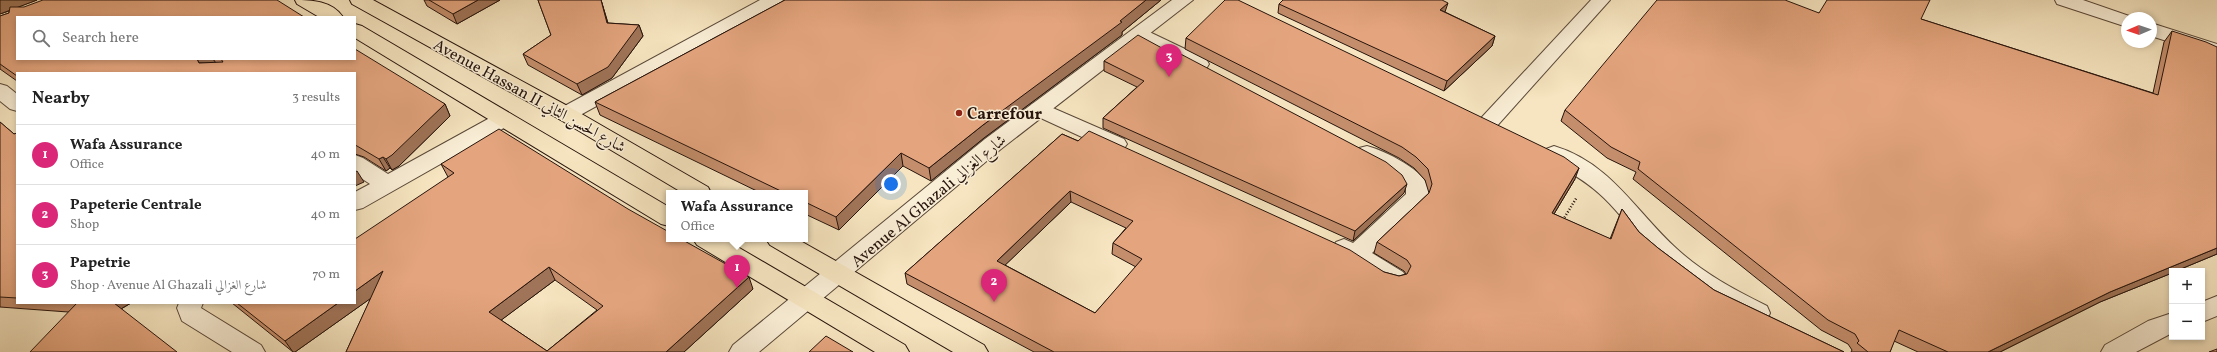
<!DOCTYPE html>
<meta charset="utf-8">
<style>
body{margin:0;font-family:Vollkorn,Amiri,serif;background:#f2f2f2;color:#222}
.controls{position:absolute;right:12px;bottom:12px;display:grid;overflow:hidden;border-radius:0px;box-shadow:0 2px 6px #0003}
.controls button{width:36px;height:36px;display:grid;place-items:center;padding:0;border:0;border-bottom:1px solid #e0e0e0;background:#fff;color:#222;font:20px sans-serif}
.compass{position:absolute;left:2121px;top:12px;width:36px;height:36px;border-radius:50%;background:#fff;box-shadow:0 2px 6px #0003;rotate:268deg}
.you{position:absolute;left:891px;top:184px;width:14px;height:14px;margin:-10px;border:3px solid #fff;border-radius:50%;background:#1a73e8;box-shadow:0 0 0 6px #1a73e833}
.badge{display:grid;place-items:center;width:26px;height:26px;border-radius:50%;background:#db2777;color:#fff;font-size:13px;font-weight:700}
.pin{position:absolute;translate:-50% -33px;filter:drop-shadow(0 1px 2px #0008)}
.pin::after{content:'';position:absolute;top:21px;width:14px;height:12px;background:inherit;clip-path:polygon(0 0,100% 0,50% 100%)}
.popup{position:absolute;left:666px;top:190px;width:142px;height:52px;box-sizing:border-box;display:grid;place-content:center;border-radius:0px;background:#fff;filter:drop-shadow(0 1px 3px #0005);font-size:13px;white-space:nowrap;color:#767676}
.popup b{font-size:15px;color:#222}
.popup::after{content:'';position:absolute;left:50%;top:100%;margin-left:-8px;border:8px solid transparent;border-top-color:#fff}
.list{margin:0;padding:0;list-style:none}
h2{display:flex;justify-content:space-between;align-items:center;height:52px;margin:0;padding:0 16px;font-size:17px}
h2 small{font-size:13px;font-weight:400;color:#767676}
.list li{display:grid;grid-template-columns:26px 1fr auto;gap:12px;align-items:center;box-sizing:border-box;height:60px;padding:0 16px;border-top:1px solid #e0e0e0}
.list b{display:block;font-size:15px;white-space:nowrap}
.list p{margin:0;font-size:13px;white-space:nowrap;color:#767676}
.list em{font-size:13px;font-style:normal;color:#767676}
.icon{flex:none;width:22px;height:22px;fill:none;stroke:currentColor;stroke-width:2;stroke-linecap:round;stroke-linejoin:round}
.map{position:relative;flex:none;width:2217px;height:352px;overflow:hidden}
.search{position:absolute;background:#fff;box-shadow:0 2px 6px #0003;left:16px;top:16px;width:340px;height:44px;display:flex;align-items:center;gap:10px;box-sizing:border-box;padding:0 14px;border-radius:0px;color:#767676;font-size:15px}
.panel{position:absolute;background:#fff;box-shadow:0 2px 6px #0003;left:16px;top:72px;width:340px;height:232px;border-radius:0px}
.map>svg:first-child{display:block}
</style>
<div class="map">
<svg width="2217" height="352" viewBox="0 0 2217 352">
<rect width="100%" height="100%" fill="#f6e5c0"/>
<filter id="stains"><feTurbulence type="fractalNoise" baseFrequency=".005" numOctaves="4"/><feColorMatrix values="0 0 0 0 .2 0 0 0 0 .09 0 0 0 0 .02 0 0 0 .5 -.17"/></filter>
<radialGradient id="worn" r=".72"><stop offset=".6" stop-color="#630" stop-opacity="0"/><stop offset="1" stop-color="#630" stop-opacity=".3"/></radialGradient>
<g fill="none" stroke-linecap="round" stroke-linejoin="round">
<g stroke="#5a4838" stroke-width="2">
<g id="minor">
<path d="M 760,0 L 783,0 L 781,4 L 573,119 L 566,121 L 559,119 L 556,114 L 559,109 Z"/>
<path d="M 1591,0 L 1610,0 L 1496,127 L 1489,129 L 1482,127 L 1478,122 L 1482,117 Z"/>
<path d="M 2055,0 L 2083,0 L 2135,18 L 2127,18 L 2127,27 L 2057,4 Z"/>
<path d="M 2151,23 L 2217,44 L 2217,57 L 2151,36 Z"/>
<path d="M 1141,28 L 1206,59 L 1209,64 L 1206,69 L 1199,70 L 1192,69 L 1134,38 L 1131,34 L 1134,30 Z"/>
<path d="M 0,84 L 7,86 L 17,94 L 17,111 L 10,109 L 0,101 Z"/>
<path d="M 1039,102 L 1124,139 L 1127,144 L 1124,149 L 1116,151 L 1108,149 L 1032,114 L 1029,109 L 1032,104 Z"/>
<path d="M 504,112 L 511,114 L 514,119 L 511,124 L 363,208 L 355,210 L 355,192 L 370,184 L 355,174 L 355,155 L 363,158 L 388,174 L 497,114 Z"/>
<path d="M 1367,146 C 1383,150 1430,172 1429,192 C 1429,197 1425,202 1422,206 L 1372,253 L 1403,272 L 1407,278 L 1403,284 L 1395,287 L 1387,284 L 1336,254 L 1332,248 L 1336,242 L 1344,239 L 1353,243 L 1406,194 L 1406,188 L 1387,173 L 1359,158 L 1356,153 L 1359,148 Z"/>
<path d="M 1554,146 C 1611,163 1636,212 1677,249 C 1703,273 1735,290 1767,306 L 1770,313 L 1767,320 L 1758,323 C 1721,311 1676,280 1650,251 C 1634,234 1621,214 1604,198 C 1588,182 1567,170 1546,159 L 1543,154 L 1546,149 Z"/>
<path d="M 2217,296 L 2217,316 L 2202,322 L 2202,302 Z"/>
<path d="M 179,303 L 203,303 L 201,308 L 261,345 L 265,352 L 232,352 L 182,321 L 177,308 Z"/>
<path d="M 2172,313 L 2172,333 L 2136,352 L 2101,352 L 2105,345 L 2148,321 Z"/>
</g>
</g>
<g stroke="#5a4838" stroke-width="2">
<path id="tertiary" d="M 1172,0 L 1193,0 L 1001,149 L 759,352 L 729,352 L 733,345 L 985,139 Z"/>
</g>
<g stroke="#26130b" stroke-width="2">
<g id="primary">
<path d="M 295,0 C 312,0 332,1 343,17 L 319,17 L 297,4 Z"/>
<path d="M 350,0 L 373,0 L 573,109 L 708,187 L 711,193 L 683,193 L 559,119 L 352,4 Z"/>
<path d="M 355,24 L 362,26 L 669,207 L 669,226 L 661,224 L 355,38 Z"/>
<path d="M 693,239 L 724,239 L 905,345 L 909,352 L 875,352 L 697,245 Z"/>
<path d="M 766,239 L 797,239 L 984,345 L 988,352 L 953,352 L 770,245 Z"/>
</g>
</g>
<path stroke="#26130b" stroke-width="2.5" stroke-dasharray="1 2" stroke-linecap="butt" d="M 1563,220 L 1577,197"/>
<use href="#minor" fill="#f9eed6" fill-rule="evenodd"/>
<use href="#tertiary" fill="#f9eed6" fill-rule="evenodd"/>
<use href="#primary" fill="#f6e5c0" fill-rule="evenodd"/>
</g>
<g fill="#c48e6c" stroke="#26130b" fill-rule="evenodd">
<path d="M 0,0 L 37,0 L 18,7 L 17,59 L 355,59 L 445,104 L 450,116 L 399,166 L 392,170 L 390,168 L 386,171 L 364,157 L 355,154 L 355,73 L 17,73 L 17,81 L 0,69 L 0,16 L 9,13 L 9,11 L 0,14 Z"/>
<path d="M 424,0 L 500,0 L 457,24 L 427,6 Z"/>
<path d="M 538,0 L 601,0 L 608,23 L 639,25 L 643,36 L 612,78 L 582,95 L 528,65 L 523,54 L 551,35 Z"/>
<path d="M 785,0 L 1161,0 L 1122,32 L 1122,35 L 984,138 L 931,181 L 903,166 L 839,230 L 805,214 L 805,193 L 761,193 L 600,115 L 595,102 Z"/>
<path d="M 1279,4 L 1445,12 L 1495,36 L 1492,46 L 1444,91 L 1278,13 Z"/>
<path d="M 1819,13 L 1921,19 L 2153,93 L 2164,42 L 2172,31 L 2217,254 L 2176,271 L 2172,271 L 2172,273 L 2100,302 L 2000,352 L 1918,352 L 1894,341 L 1890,352 L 1851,352 L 1852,350 L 1848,344 L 1821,330 L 1633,179 L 1636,172 L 1607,158 L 1561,121 L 1565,110 Z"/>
<path d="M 1186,38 L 1575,179 L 1554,214 L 1610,239 L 1622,209 L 1639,232 L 1658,248 L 1714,290 L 1844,352 L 1034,352 L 907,284 L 905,273 L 1062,134 L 1384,272 L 1399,276 L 1406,274 L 1404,271 L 1374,253 L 1377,242 L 1429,193 L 1425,180 L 1414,168 L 1399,158 L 1185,49 ZM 1071,202 L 1126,228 L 1113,243 L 1112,254 L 1136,267 L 1095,313 L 1005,265 Z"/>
<path d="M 1104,61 L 1404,193 L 1353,241 L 1103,128 L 1103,118 L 1137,87 L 1104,71 Z"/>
<path d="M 0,122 L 14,134 L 17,133 L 17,303 L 131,303 L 121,309 L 68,312 L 0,307 Z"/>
<path d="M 441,164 L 753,289 L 684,352 L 346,352 L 371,298 L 295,352 L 293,352 L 232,303 L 355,303 L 448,177 ZM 555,280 L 597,310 L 547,351 L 501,320 Z"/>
</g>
<g fill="#a07458" stroke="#26130b">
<path d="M 0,0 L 37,0 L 0,14 Z"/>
<path d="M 478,0 L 500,0 L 457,24 L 453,14 Z"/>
<path d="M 601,0 L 611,34 L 607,23 Z"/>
<path d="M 1146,0 L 1161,0 L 1122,32 L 1122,35 L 984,138 L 931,181 L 929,168 L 983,125 Z"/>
<path d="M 1448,3 L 1445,12 L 1440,10 Z"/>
<path d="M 639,25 L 643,36 L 612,78 L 582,95 L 577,84 Z"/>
<path d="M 1495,36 L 1492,46 L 1444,91 L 1447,81 Z"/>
<path d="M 197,59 L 213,59 L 216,63 L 199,63 Z"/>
<path d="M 445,104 L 450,116 L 399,166 L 392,170 L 386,159 Z"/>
<path d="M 901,153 L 903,166 L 839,230 L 836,217 Z"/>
<path d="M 383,157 L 390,168 L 386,171 L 379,159 Z"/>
<path d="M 1579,168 L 1575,179 L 1548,224 L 1552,213 Z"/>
<path d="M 357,171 L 364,182 L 355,186 L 355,172 Z"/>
<path d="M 1407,184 L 1404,193 L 1353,241 L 1355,231 Z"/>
<path d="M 1070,191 L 1071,202 L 998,272 L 997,261 Z"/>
<path d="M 2217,248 L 2217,254 L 2176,271 L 2172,271 L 2172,273 L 2100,302 L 2000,352 L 1988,352 L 2110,292 Z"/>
<path d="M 549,267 L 555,280 L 496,324 L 489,312 Z"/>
<path d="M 383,271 L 391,284 L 295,352 L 293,352 L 285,341 L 338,303 L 355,303 L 355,291 Z"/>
<path d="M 749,277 L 753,289 L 684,352 L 666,352 Z"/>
<path d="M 112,303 L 131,303 L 119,310 Z"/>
</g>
<g fill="#e4a57e" stroke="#26130b" fill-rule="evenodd">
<path d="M 43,0 L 277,0 L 304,17 L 17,17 L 17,59 L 197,59 L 199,63 L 223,62 L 221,59 L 355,59 L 355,49 L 445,104 L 392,155 L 386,159 L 383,157 L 379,159 L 357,146 L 355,145 L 355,73 L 17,73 L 17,76 L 0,64 L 0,16 L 9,13 L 10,7 L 24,7 Z"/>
<path d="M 429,0 L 478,0 L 453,14 Z"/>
<path d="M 538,0 L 601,0 L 607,23 L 639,25 L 608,67 L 577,84 L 523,54 L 551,35 Z"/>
<path d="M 785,0 L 1146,0 L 1120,21 L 1122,22 L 983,125 L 929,168 L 901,153 L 836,217 L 805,202 L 805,193 L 785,193 L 595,102 Z"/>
<path d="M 1225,0 L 1238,0 L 1564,157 L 1579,168 L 1552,213 L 1611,239 L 1622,209 L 1639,232 L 1658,248 L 1714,290 L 1844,352 L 1054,352 L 905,273 L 1062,134 L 1078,141 L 1089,131 L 1350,250 L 1384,272 L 1399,276 L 1407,274 L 1411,266 L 1407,260 L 1377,242 L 1429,193 L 1432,184 L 1428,169 L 1416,157 L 1402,147 L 1186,38 ZM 1070,191 L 1133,221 L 1113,243 L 1142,259 L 1095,313 L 997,261 Z"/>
<path d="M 1283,0 L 1442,0 L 1448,3 L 1440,10 L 1495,36 L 1447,81 L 1279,4 Z"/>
<path d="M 1657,0 L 1785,0 L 1819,13 L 1827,0 L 1930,0 L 1921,19 L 2158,95 L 2172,31 L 2206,42 L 2217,47 L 2217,248 L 2110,292 L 1988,352 L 1948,352 L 1899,330 L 1890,352 L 1868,352 L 1857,343 L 1859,341 L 1855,334 L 1828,320 L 1638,169 L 1640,162 L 1611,147 L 1565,110 Z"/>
<path d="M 1138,35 L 1171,53 L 1173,50 L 1386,162 L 1402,175 L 1407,184 L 1355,231 L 1103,118 L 1144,81 L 1104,61 Z"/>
<path d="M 0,122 L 14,134 L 17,133 L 17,298 L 0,297 Z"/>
<path d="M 499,129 L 628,209 L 669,232 L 669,239 L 681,239 L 749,277 L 666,352 L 346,352 L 383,271 L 355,291 L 355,239 L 454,173 L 441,164 ZM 549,267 L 603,306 L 547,351 L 489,312 Z"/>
<path d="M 77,303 L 114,303 L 177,352 L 30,352 Z"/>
<path d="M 237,303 L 338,303 L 285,341 Z"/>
<path d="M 826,336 L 853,352 L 809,352 Z"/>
<path d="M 2217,349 L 2217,352 L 2209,352 Z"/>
</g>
<circle fill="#8f2418" stroke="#f9eed6" stroke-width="1.5" cx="959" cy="113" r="4"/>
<g text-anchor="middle" stroke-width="3" stroke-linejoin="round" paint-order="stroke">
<g font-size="16" fill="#26130b" stroke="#f9eed6">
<text transform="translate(530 95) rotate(29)" y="6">Avenue Hassan II شارع الحسن الثاني</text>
<text transform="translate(928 200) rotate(-40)" y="6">Avenue Al Ghazali شارع الغزالي</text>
</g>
<g font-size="16" font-weight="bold" fill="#26130b" stroke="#f9eed6" text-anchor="start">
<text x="967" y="119">Carrefour</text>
</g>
</g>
<rect width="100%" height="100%" filter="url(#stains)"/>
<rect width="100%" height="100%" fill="url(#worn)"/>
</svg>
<div class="controls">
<button>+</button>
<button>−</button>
</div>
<svg class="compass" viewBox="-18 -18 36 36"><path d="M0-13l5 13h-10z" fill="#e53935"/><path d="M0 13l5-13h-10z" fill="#767676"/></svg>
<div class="you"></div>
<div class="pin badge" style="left:737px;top:288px">1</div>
<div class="popup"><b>Wafa Assurance</b>Office</div>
<div class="pin badge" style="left:994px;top:302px">2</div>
<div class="pin badge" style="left:1169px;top:77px">3</div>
<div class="search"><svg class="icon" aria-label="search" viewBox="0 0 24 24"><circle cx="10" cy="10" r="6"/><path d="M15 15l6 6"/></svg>Search here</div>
<section class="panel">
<h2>Nearby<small>3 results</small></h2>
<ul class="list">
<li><span class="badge">1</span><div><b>Wafa Assurance</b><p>Office</p></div><em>40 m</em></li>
<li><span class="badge">2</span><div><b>Papeterie Centrale</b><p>Shop</p></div><em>40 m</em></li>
<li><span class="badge">3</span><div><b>Papetrie</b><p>Shop · Avenue Al Ghazali شارع الغزالي</p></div><em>70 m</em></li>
</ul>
</section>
</div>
